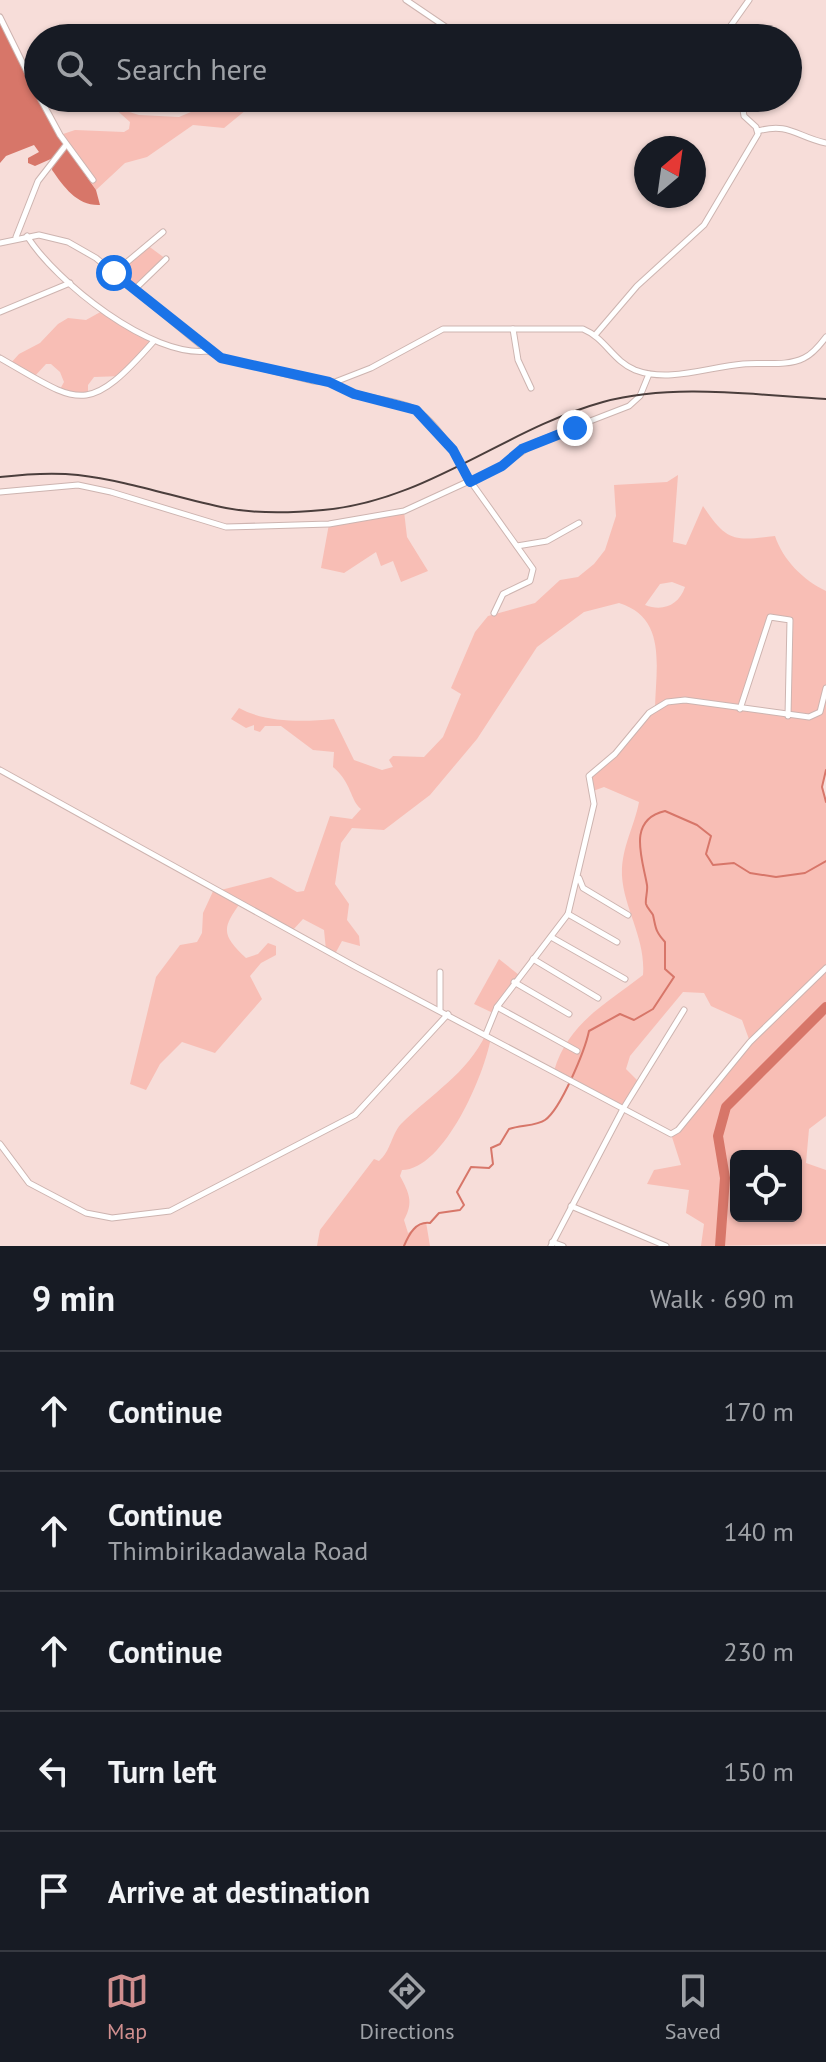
<!DOCTYPE html>
<meta charset="utf-8">
<style>
body{margin:0;font-family:"PT Sans",sans-serif;background:#20242c;color:#f1f3f6}
.controls{position:absolute;right:24px;bottom:24px;display:grid;overflow:hidden;border-radius:12px;box-shadow:0 2px 6px #0004}
.controls button{width:72px;height:72px;display:grid;place-items:center;padding:0;border:0;border-bottom:2px solid #363941;background:#171b24;color:#f1f3f6;font:40px sans-serif}
.compass{position:absolute;left:634px;top:136px;width:72px;height:72px;border-radius:50%;background:#171b24;box-shadow:0 2px 6px #0004;rotate:29deg}
.stop{position:absolute;width:24px;height:24px;margin:-18px;border:6px solid #1a73e8;border-radius:50%;background:#fff}
.stop.end{background:#1a73e8;border-color:#fff;box-shadow:0 2px 8px #0008}
.list{margin:0;padding:0;list-style:none}
h2{display:flex;justify-content:space-between;align-items:center;height:104px;margin:0;padding:0 32px;font-size:34px}
h2 small{font-size:26px;font-weight:400;color:#9ea1a6}
.list li{display:grid;grid-template-columns:52px 1fr auto;gap:24px;align-items:center;box-sizing:border-box;height:120px;padding:0 32px;border-top:2px solid #363941}
.list b{display:block;font-size:30px;white-space:nowrap}
.list p{margin:0;font-size:26px;white-space:nowrap;color:#9ea1a6}
.list em{font-size:26px;font-style:normal;color:#9ea1a6}
.icon{flex:none;width:44px;height:44px;fill:none;stroke:currentColor;stroke-width:2;stroke-linecap:round;stroke-linejoin:round}
.map{position:relative;flex:none;width:826px;height:1246px;overflow:hidden}
.search{position:absolute;background:#171b24;box-shadow:0 2px 6px #0004;left:24px;right:24px;top:24px;height:88px;display:flex;align-items:center;gap:20px;box-sizing:border-box;padding:0 28px;border-radius:44px;color:#9ea1a6;font-size:30px}
.sheet{height:704px;background:#171b24}
nav{display:flex;justify-content:space-around;align-items:center;box-sizing:border-box;height:112px;border-top:2px solid #363941;background:#171b24;font-size:22px;color:#9ea1a6}
nav a{display:grid;justify-items:center;gap:4px}
nav .on{color:#d08f8f}
.map>svg:first-child{display:block}
</style>
<div class="map">
<svg width="826" height="1246" viewBox="0 0 826 1246">
<rect width="100%" height="100%" fill="#f7ddd9"/>
<g fill="#f8beb5" fill-rule="evenodd">
<path d="M 224,98 L 252,98 L 246,110 L 224,128 L 193,125 L 147,157 L 125,163 L 96,190 L 60,135 L 75,130 L 124,132 L 129,129 L 130,122 L 113,107 L 139,115 L 179,117 Z"/>
<path d="M 147,245 L 166,259 L 135,289 L 114,273 Z"/>
<path d="M 104,310 L 153,342 L 123,376 L 94,377 L 88,385 L 88,395 L 73,397 L 58,393 L 64,382 L 60,372 L 51,364 L 46,364 L 33,378 L 10,364 L 19,354 L 40,343 L 58,324 L 68,318 L 86,320 Z"/>
<path d="M 678,475 L 673,542 L 686,545 L 703,506 C 727,542 734,541 775,536 C 783,560 803,580 826,591 L 826,770 L 822,787 L 826,802 L 826,1116 L 809,1129 L 806,1163 L 826,1170 L 826,1244 L 701,1246 L 704,1224 L 686,1213 L 689,1190 L 647,1184 L 654,1170 L 681,1165 L 671,1134 L 750,1042 L 742,1020 L 711,1006 L 704,993 L 683,992 L 630,1056 L 626,1069 L 639,1082 L 623,1109 L 554,1071 C 568,1023 606,1004 643,975 C 646,939 624,909 622,876 C 621,848 634,828 639,802 L 604,787 L 593,791 L 589,776 L 615,754 L 632,728 L 655,708 C 656,666 667,618 619,603 L 584,612 L 537,647 L 477,739 L 430,795 L 384,830 L 352,828 L 341,843 L 335,884 L 349,904 L 347,920 L 359,936 L 360,946 L 342,941 L 335,954 L 326,950 L 324,930 L 303,919 L 292,931 L 241,902 C 221,929 222,935 246,958 L 258,954 L 268,943 L 276,946 L 276,955 L 261,963 L 250,976 L 262,999 L 215,1053 L 182,1042 L 160,1064 L 146,1090 L 130,1084 L 156,977 L 180,945 L 197,942 L 202,933 L 203,913 L 215,887 L 221,890 L 271,877 L 297,892 L 304,891 L 330,816 L 352,819 L 361,809 C 350,800 352,783 333,767 L 334,752 L 313,750 L 281,726 L 265,726 L 260,732 L 254,730 L 254,725 L 246,728 L 231,719 L 239,708 C 266,723 304,722 334,719 L 354,760 L 382,770 L 393,767 L 389,760 L 393,756 L 424,757 L 443,737 L 461,694 L 451,688 L 475,632 L 488,616 L 535,603 L 560,580 L 578,577 L 594,564 L 605,550 L 616,516 L 614,485 L 667,482 ZM 672,582 L 685,587 C 679,605 663,612 645,605 L 660,584 ZM 770,617 L 792,621 L 787,716 L 740,709 ZM 736,1156 L 796,1156 L 796,1216 L 736,1216 Z"/>
<path d="M 404,511 L 407,537 L 428,571 L 401,582 L 393,561 L 381,566 L 376,552 L 344,573 L 321,568 L 329,524 Z"/>
<path d="M 499,959 L 519,975 L 493,1013 L 474,1004 Z"/>
<path d="M 486,1034 L 491,1037 C 485,1074 444,1170 402,1170 L 400,1176 C 409,1193 414,1202 404,1220 L 408,1233 L 426,1222 L 430,1246 L 317,1246 L 320,1230 L 374,1159 L 379,1161 C 391,1151 391,1135 401,1124 C 431,1094 467,1074 486,1034 Z"/>
</g>
<path fill="#d77669" d="M 0,20 L 58,136 L 96,190 L 100,205 C 77,206 64,187 52,170 L 53,158 L 35,166 L 28,163 L 28,158 L 39,152 L 34,145 L 6,156 L 0,163 Z"/>
<g fill="none" stroke-linecap="round" stroke-linejoin="round">
<g stroke="#d77669" stroke-width="2">
<path d="M 826,770 L 822,787 L 826,802"/>
<path d="M 404,1246 C 409,1234 416,1221 430,1223 L 439,1213 L 460,1210 L 464,1205 L 457,1192 L 471,1167 L 489,1168 L 493,1164 L 491,1148 L 500,1144 L 509,1129 C 520,1125 537,1126 545,1120 C 561,1109 585,1050 589,1031 L 620,1014 L 634,1020 L 653,1009 L 674,977 L 665,969 L 665,942 C 655,931 656,928 653,915 C 651,911 647,908 646,904 C 645,899 648,891 647,885 C 643,860 626,820 665,811 L 697,825 L 711,836 L 706,854 L 713,865 L 734,863 L 750,873 L 776,877 L 805,873 L 826,861"/>
</g>
<path stroke="#d77669" stroke-width="10" d="M 720,1246 L 725,1178 L 718,1136 L 726,1107 L 826,1007"/>
<g stroke="#cdb4b0" stroke-width="7">
<g id="minor">
<path d="M 406,0 L 462,38"/>
<path d="M 0,17 L 38,94"/>
<path d="M 722,38 L 749,0"/>
<path d="M 40,98 L 60,135 L 93,180"/>
<path d="M 758,131 C 789,122 797,137 826,143"/>
<path d="M 27,236 C 56,282 151,358 208,351"/>
<path d="M 16,237 L 38,181 L 66,145"/>
<path d="M 0,243 L 39,235 L 68,242 L 96,258 L 208,351 L 221,358 L 314,381 L 335,382 L 371,368 L 443,329 L 583,329 C 605,338 613,361 635,370 C 669,383 708,367 743,364 C 763,362 786,367 804,358 C 813,354 820,345 826,337"/>
<path d="M 114,273 L 163,232"/>
<path d="M 135,289 L 166,259"/>
<path d="M 0,312 L 70,283"/>
<path d="M 513,329 L 518,360 L 531,388"/>
<path d="M 596,334 L 637,286 L 704,225 L 758,134 L 756,127 L 744,116 L 741,98"/>
<path d="M 0,358 C 79,403 86,418 153,342"/>
<path d="M 330,383 C 355,398 381,397 408,406 C 434,415 458,459 470,482"/>
<path d="M 471,482 L 533,569 L 530,581 L 503,594 L 494,613"/>
<path d="M 0,492 L 78,485 L 111,492 L 226,527 L 329,524 L 404,511 L 502,466 L 536,442 L 629,406 L 640,396 L 649,374"/>
<path d="M 517,546 L 547,541 L 579,523"/>
<path d="M 740,709 L 770,617 L 790,620 L 788,716"/>
<path d="M 0,770 L 356,967 L 671,1134 L 678,1130 L 750,1042 L 826,968"/>
<path d="M 579,878 L 583,888 L 628,915"/>
<path d="M 568,914 L 617,942"/>
<path d="M 551,937 L 625,979"/>
<path d="M 533,959 L 598,998"/>
<path d="M 514,982 L 569,1014"/>
<path d="M 497,1007 L 577,1051"/>
<path d="M 440,1010 L 440,972"/>
<path d="M 486,1034 L 497,1007 L 568,914 L 594,804 L 589,776 L 615,754 L 649,713 L 667,702 L 685,700 L 809,717 L 820,712 L 826,688"/>
<path d="M 0,1144 L 29,1183 L 86,1213 L 112,1218 L 170,1211 L 355,1115 L 448,1014"/>
<path d="M 571,1206 L 666,1246"/>
<path d="M 552,1242 L 563,1246"/>
<path d="M 551,1246 L 623,1109 L 684,1010"/>
</g>
</g>
<use href="#minor" stroke="#fff" stroke-width="5"/>
<path stroke="#4b3e3c" stroke-width="2" d="M 0,477 C 26,474 52,472 78,475 C 129,481 177,498 226,508 C 257,514 291,513 323,510 C 427,501 505,429 603,402 C 674,383 754,395 826,399"/>
</g>
<g fill="none" stroke-linecap="round" stroke-linejoin="round">
<path stroke="#1a73e8" stroke-width="10" d="M 114,273 L 221,358 L 329,382 L 354,394 L 416,410 L 453,450 L 470,482 L 502,466 L 522,449 L 575,428"/>
</g>
</svg>
<div class="controls">
<button><svg class="icon" aria-label="locate" viewBox="0 0 24 24"><circle cx="12" cy="12" r="6"/><path d="M12 2v4M12 18v4M2 12h4M18 12h4"/></svg></button>
</div>
<svg class="compass" viewBox="-18 -18 36 36"><path d="M0-13l5 13h-10z" fill="#e53935"/><path d="M0 13l5-13h-10z" fill="#9ea1a6"/></svg>
<div class="stop" style="left:114px;top:273px"></div>
<div class="stop end" style="left:575px;top:428px"></div>
<div class="search"><svg class="icon" aria-label="search" viewBox="0 0 24 24"><circle cx="10" cy="10" r="6"/><path d="M15 15l6 6"/></svg>Search here</div>
</div>
<section class="sheet">
<h2>9 min<small>Walk · 690 m</small></h2>
<ul class="list">
<li><svg class="icon" aria-label="ahead" viewBox="0 0 24 24"><path d="M12 20V5M6 11l6-6 6 6"/></svg><div><b>Continue</b></div><em>170 m</em></li>
<li><svg class="icon" aria-label="ahead" viewBox="0 0 24 24"><path d="M12 20V5M6 11l6-6 6 6"/></svg><div><b>Continue</b><p>Thimbirikadawala Road</p></div><em>140 m</em></li>
<li><svg class="icon" aria-label="ahead" viewBox="0 0 24 24"><path d="M12 20V5M6 11l6-6 6 6"/></svg><div><b>Continue</b></div><em>230 m</em></li>
<li><svg class="icon" aria-label="left" viewBox="0 0 24 24"><path d="M17 20v-9H6M10 6l-5 5 5 5"/></svg><div><b>Turn left</b></div><em>150 m</em></li>
<li><svg class="icon" aria-label="arrive" viewBox="0 0 24 24"><path d="M6 21V4h12l-3 4 3 4H6"/></svg><div><b>Arrive at destination</b></div></li>
</ul>
</section>
<nav>
<a class="on"><svg class="icon" aria-label="map" viewBox="0 0 24 24"><path d="M3 6l6-2 6 2 6-2v14l-6 2-6-2-6 2zM9 4v14M15 6v14"/></svg>Map</a>
<a><svg class="icon" aria-label="directions" viewBox="0 0 24 24"><path d="M12 3l9 9-9 9-9-9zM9 14v-3h6M13 9l2 2-2 2"/></svg>Directions</a>
<a><svg class="icon" aria-label="saved" viewBox="0 0 24 24"><path d="M7 4h10v16l-5-4-5 4z"/></svg>Saved</a>
</nav>
